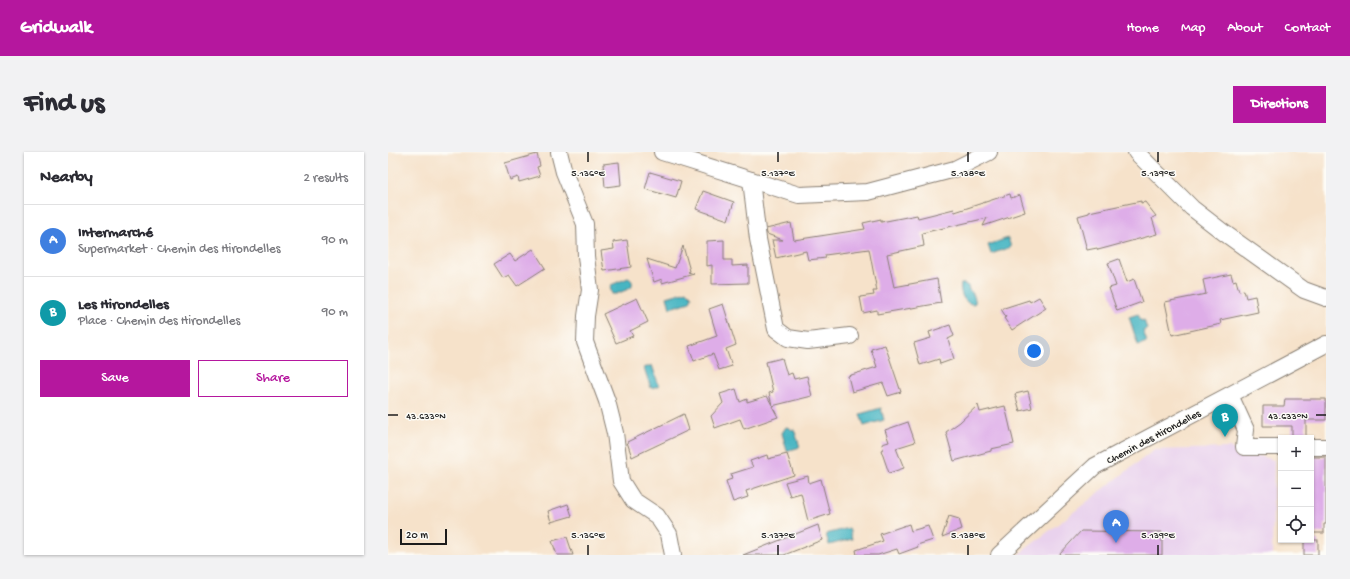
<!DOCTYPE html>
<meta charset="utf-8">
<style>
body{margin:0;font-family:"Gochi Hand",sans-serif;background:#f2f2f3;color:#2b2b33}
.controls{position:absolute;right:12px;bottom:12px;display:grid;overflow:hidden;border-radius:0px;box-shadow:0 1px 3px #0004}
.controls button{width:36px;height:36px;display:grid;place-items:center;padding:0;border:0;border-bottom:1px solid #e1e1e2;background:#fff;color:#2b2b33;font:20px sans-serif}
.scale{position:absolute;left:12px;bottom:10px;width:47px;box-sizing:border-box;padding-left:4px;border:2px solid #1c1c1c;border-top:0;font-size:11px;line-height:14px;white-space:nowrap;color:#1c1c1c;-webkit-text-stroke:3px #fdfcf7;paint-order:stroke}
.you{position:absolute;left:646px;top:199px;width:14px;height:14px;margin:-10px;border:3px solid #fff;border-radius:50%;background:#1a73e8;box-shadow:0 0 0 6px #1a73e833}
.badge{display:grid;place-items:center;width:26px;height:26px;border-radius:50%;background:#b5179e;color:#fff;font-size:13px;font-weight:700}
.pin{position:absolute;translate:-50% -33px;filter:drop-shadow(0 1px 2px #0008)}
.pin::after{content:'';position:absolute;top:21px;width:14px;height:12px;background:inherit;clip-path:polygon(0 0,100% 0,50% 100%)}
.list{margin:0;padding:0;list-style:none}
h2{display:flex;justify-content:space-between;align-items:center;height:52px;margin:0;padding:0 16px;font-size:17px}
h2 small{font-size:13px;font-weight:400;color:#7c7c81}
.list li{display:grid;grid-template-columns:26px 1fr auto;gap:12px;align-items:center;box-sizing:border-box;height:72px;padding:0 16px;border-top:1px solid #e1e1e2}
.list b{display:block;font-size:15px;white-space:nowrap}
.list p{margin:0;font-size:13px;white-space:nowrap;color:#7c7c81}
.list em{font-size:13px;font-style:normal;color:#7c7c81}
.actions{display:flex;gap:8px;padding:12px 16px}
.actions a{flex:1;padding:9px 0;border:1px solid #b5179e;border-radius:0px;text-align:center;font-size:14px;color:#b5179e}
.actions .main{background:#b5179e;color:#fff}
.icon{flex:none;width:22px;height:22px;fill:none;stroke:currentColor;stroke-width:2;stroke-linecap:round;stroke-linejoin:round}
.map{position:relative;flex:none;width:938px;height:403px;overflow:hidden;border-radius:0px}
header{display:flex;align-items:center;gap:24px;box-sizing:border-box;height:56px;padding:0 20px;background:#b5179e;color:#fff}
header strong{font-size:19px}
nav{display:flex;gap:22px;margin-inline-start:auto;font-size:14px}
.intro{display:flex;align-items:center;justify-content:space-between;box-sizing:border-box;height:96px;padding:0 24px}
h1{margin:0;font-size:28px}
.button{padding:10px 18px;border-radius:0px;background:#b5179e;color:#fff;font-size:14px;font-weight:700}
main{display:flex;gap:24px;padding:0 24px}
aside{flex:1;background:#fff;border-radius:0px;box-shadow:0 1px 3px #0004}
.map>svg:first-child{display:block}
</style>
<header>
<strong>Gridwalk</strong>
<nav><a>Home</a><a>Map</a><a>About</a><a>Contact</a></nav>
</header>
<div class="intro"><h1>Find us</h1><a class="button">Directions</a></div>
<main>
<aside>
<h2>Nearby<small>2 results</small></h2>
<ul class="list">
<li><span class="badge" style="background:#3f7fe0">A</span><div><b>Intermarché</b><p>Supermarket · Chemin des Hirondelles</p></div><em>90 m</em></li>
<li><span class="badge" style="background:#0f9aa8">B</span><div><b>Les Hirondelles</b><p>Place · Chemin des Hirondelles</p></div><em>90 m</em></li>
</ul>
<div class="actions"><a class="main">Save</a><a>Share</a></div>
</aside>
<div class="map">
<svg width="938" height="403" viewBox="0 0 938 403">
<rect width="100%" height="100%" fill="#fdfcf7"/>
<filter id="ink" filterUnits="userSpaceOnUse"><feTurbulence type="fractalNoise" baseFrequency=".025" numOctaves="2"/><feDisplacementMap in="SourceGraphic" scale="8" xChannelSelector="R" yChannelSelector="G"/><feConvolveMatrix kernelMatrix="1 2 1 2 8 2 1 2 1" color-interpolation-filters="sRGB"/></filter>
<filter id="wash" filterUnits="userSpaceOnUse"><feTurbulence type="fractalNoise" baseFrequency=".012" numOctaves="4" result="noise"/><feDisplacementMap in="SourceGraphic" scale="16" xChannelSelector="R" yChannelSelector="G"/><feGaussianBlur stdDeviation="0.9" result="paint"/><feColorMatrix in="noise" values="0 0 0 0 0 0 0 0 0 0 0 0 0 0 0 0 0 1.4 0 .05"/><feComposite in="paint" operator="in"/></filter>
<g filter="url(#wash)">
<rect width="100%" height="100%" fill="#f6e2ca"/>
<path fill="#e9d2ed" d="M 841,296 L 886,308 L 884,403 L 630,403 L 766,298 Z"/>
<g fill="#47b5c2" stroke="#32686f">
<path d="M 620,86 L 623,95 L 603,102 L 600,93 Z"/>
<path d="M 240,126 C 245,128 245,132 243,136 L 228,142 L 224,142 L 222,135 L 223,133 Z"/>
<path d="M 573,132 L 576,132 L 580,134 L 581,138 C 585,140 588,147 587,151 L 585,152 C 576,152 571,140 573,132 Z"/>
<path d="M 299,139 L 304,144 L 302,150 L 282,156 L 279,145 Z"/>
<path d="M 750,162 L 753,169 L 756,168 L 759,177 L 755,179 L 759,190 L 750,193 L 741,165 Z"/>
<path d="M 264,213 L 271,234 L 263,236 L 256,216 Z"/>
<path d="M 493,256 L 496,268 L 476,274 L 472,262 Z"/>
<path d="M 398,275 L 402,276 L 404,278 L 406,277 L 412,295 L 399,299 L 394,281 Z"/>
<path d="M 461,376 L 464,387 L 441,393 L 438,382 Z"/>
</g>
<g id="blocks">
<g fill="#deade8">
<path d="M 149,2 L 152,14 L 149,15 L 152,24 L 131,30 L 130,25 L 122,28 L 117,11 Z"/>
<path d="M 231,10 L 233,33 L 217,35 L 215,12 Z"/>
<path d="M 262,20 L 293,29 L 288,46 L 257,37 Z"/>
<path d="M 315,39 L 346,50 L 340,68 L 308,57 Z"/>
<path d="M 622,42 L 623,46 L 632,43 L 637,60 L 595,74 L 599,66 L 534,81 L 536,94 L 499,102 L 506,135 L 549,127 L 553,151 L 489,162 L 489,158 L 475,161 L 472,145 L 486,143 L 485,139 L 489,139 L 481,97 L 437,103 L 438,106 L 420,108 L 418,99 L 388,106 L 384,88 L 395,88 L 379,82 L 378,77 L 403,71 L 406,88 L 477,77 L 475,71 L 493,67 L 493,70 L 529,63 L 530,66 L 566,57 L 567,60 Z"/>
<path d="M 753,49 L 753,51 L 757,50 L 768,64 L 764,66 L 769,82 L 710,98 L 709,96 L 699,98 L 690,64 L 701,61 L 701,60 Z"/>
<path d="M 239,88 L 243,115 L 216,119 L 213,99 L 226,97 L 225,90 Z"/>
<path d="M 336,88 L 336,108 L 344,108 L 344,114 L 360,113 L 360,131 L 324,132 L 324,113 L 319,114 L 319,89 Z"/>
<path d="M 295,94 L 302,119 L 300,120 L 306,122 L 274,131 L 274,127 L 266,130 L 259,107 L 287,116 Z"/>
<path d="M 145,97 L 157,116 L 129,134 L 121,123 L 115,126 L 106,112 L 122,102 L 127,109 Z"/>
<path d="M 731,107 L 739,130 L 746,127 L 754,150 L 729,159 L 721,136 L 728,134 L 720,111 Z"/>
<path d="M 843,122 L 845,129 L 848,128 L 851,139 L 856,138 L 858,146 L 867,144 L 870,160 L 832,168 L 833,172 L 784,183 L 777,150 L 818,142 L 815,128 Z"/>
<path d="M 651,145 L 658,156 L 624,178 L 616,166 L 618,165 L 613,157 L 641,148 L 642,150 Z"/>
<path d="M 249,146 L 260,170 L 242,179 L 245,184 L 228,191 L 215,162 Z"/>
<path d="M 335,152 L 348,193 L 338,197 L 344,214 L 331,218 L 325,202 L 306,209 L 301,194 L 329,184 L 321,157 Z"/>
<path d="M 562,173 L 566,184 L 560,187 L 566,207 L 552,212 L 551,207 L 532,213 L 526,191 L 543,186 L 541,180 Z"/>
<path d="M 497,193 L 513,240 L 500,244 L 495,231 L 464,240 L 460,224 L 489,215 L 483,197 Z"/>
<path d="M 394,206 L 399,223 L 404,221 L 406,227 L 419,224 L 424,244 L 384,254 L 390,265 L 356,277 L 352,267 L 327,276 L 323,264 L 335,251 L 332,242 L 348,237 L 352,250 L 359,247 L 359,250 L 379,244 L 384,253 L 381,241 L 385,240 L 378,210 Z"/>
<path d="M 640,239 L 644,256 L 632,259 L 627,242 Z"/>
<path d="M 897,247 L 938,247 L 938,268 L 918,268 L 918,286 L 904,286 L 904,274 L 875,274 L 875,254 L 896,254 Z"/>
<path d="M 590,253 L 592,260 L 617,254 L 626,292 L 603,297 L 603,299 L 566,309 L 558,280 L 572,270 Z"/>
<path d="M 296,262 L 301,278 L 244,305 L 239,290 Z"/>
<path d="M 520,270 L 527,290 L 508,296 L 516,316 L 501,321 L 493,298 L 495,297 L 494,292 L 501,290 L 497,278 Z"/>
<path d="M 399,302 L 406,323 L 358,339 L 360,345 L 345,350 L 338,329 L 344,327 L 343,322 L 365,315 L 362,309 L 379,303 L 380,307 Z"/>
<path d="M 924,305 L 938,305 L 938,372 L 936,372 L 936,381 L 923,381 Z"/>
<path d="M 420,324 L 421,331 L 433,327 L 442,362 L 420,369 L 413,341 L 402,344 L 397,330 Z"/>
<path d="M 180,352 L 184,364 L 163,370 L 160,359 Z"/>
<path d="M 561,364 L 571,367 L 574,377 L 554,385 Z"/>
<path d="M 521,372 L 523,379 L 540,374 L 545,388 L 529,393 L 530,395 L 511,402 L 509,397 L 490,403 L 469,403 L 468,398 L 495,389 L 492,382 Z"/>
<path d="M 430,373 L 434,388 L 396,403 L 355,403 Z"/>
<path d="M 693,379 L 774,380 L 774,403 L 671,403 Z"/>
<path d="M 179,385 L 185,403 L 169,403 L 164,389 Z"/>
<rect x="916" y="388" width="14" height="15"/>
</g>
</g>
</g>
<g filter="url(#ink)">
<use href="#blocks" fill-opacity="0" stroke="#897f73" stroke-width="1"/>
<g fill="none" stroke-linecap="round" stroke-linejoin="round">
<g stroke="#897f73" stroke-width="18">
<g id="minor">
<path d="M 171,0 L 176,20 L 197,72 L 198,104 L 202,138 L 198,164 L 197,190 L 219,249 L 227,281 L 233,329 L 245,348 L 269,364 L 281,382 L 285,403"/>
<path d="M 274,0 L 411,43 L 480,40 L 567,17 L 601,0"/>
<path d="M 748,0 L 804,56 L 835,80 L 916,138 L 938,146"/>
<path d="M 363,28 L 370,87 L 388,177 L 400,186 L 420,189 L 462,184"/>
<path d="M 842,243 L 858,278 L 856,295 L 893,295"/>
<path d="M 923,295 L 938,295"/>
<path d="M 611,403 L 707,314 L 938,192"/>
</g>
</g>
<use href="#minor" stroke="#fff" stroke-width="16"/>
</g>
</g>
<path fill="none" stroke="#1c1c1c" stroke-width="1.5" d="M 200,0 L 200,10M 390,0 L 390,10M 580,0 L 580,10M 770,0 L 770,10M 0,263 L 10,263M 928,263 L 938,263M 200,393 L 200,403M 390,393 L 390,403M 580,393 L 580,403M 770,393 L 770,403"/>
<g text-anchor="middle" stroke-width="3" stroke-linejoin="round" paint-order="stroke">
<g font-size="11" fill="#1c1c1c" stroke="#fdfcf7">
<text transform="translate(765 284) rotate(-28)" y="4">Chemin des Hirondelles</text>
</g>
</g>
<g font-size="10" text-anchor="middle" fill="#1c1c1c" stroke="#fdfcf7" stroke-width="3" stroke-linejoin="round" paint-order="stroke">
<text x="200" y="24">5.136°E</text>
<text x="390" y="24">5.137°E</text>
<text x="580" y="24">5.138°E</text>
<text x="770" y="24">5.139°E</text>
<text x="38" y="267">43.633°N</text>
<text x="900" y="267">43.633°N</text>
<text x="200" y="386">5.136°E</text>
<text x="390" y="386">5.137°E</text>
<text x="580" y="386">5.138°E</text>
<text x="770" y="386">5.139°E</text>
</g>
</svg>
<div class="controls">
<button>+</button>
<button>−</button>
<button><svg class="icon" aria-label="locate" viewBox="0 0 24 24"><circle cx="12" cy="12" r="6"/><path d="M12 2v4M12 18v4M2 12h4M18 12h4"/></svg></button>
</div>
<div class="scale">20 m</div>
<div class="you"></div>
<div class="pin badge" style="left:728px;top:391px;background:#3f7fe0">A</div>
<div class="pin badge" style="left:837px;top:285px;background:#0f9aa8">B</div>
</div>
</main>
